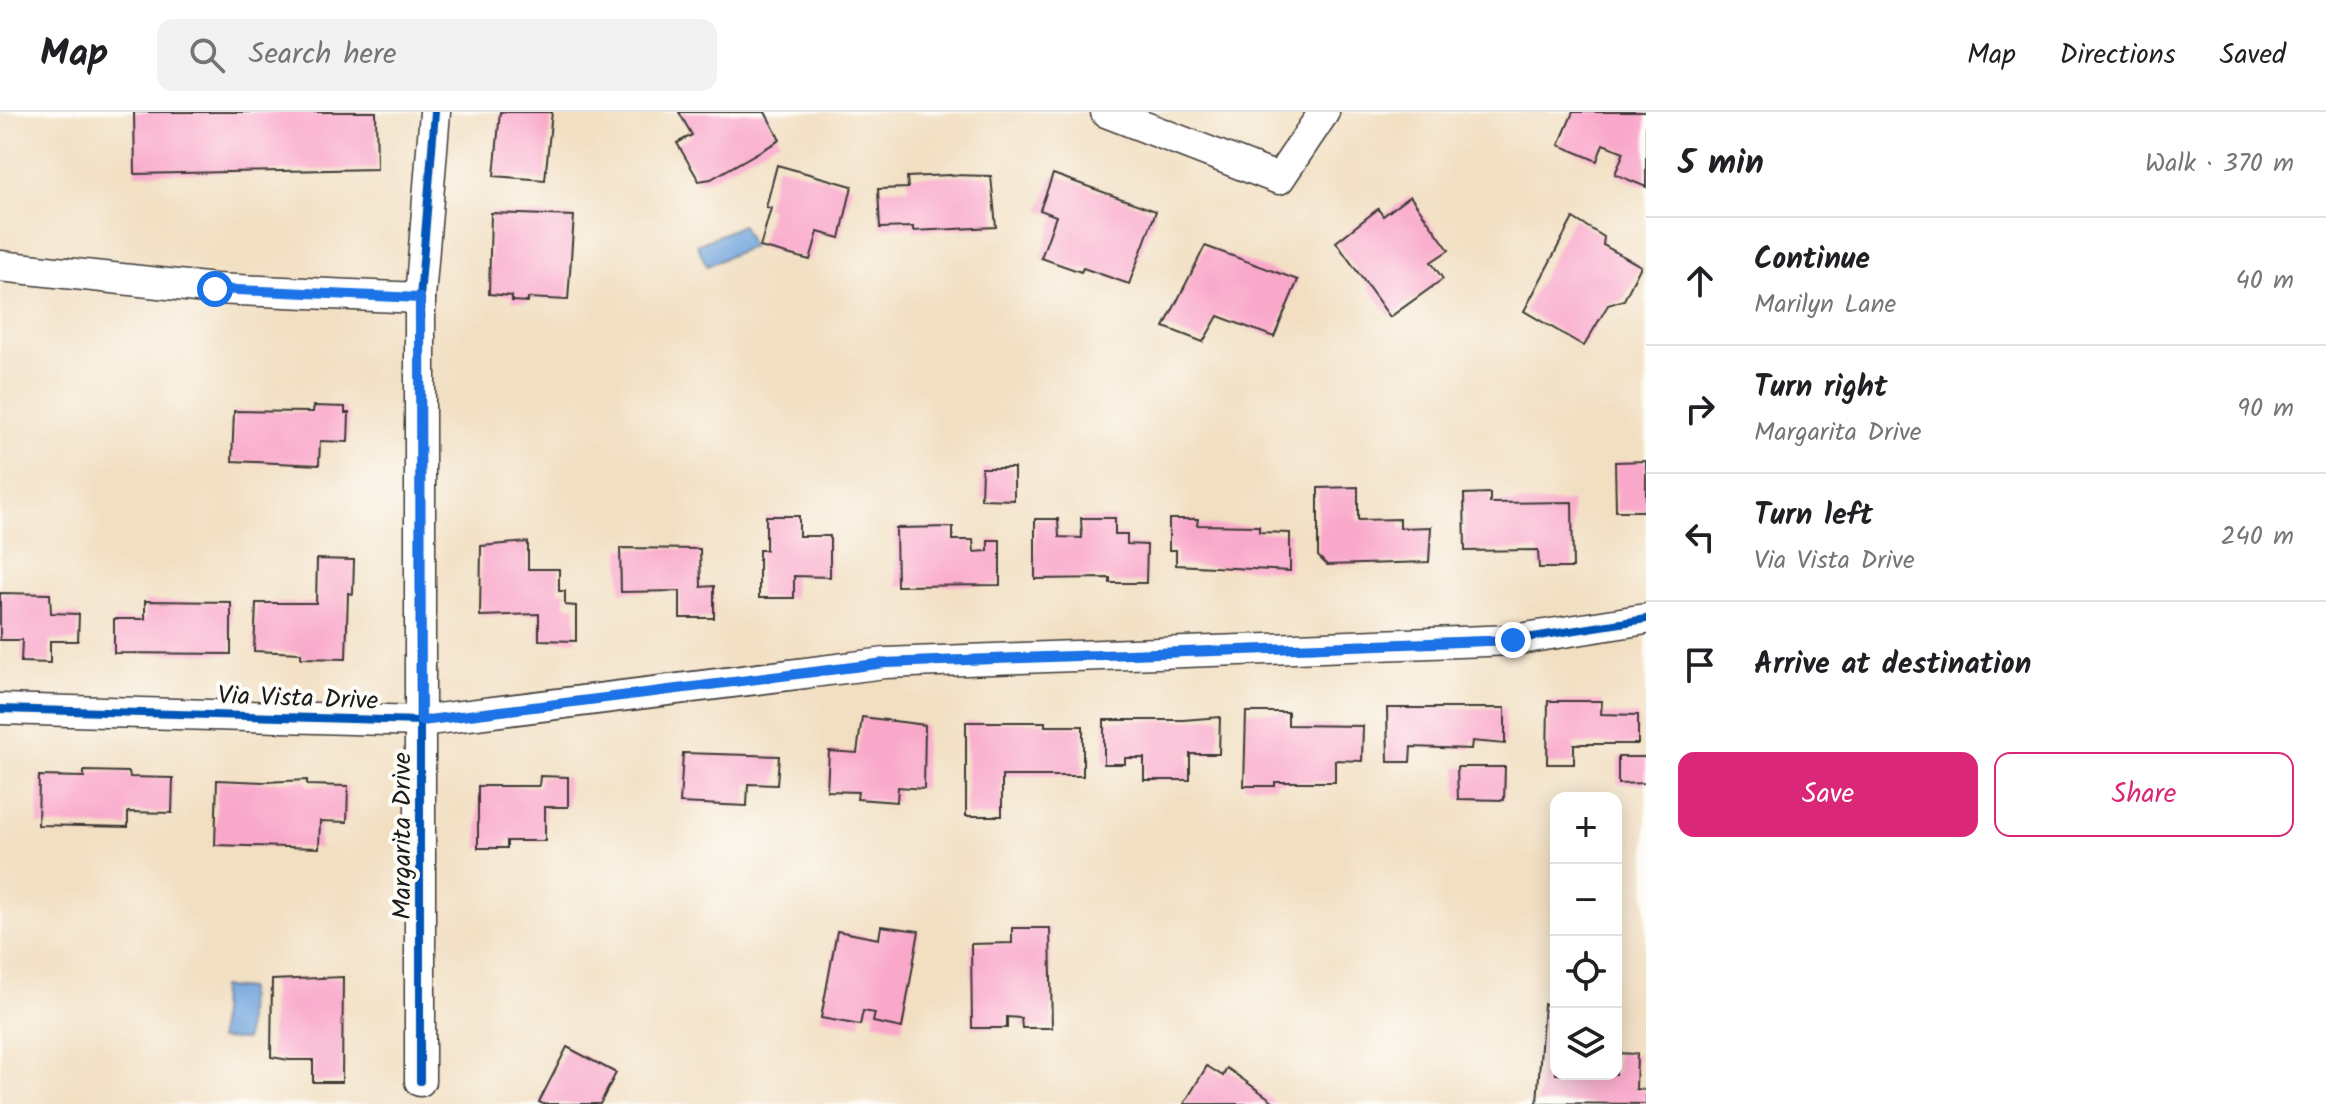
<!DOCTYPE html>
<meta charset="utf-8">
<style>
body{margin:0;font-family:Kalam,sans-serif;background:#f2f2f2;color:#202124}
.controls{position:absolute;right:24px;bottom:24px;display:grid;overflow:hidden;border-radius:16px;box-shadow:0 4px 20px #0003}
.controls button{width:72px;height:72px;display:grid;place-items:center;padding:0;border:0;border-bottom:2px solid #e0e0e0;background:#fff;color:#202124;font:40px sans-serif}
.stop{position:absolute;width:24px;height:24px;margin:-18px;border:6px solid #1a73e8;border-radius:50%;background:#fff}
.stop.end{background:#1a73e8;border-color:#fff;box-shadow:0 2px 8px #0008}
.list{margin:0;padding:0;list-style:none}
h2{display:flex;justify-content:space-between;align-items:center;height:104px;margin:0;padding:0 32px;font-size:34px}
h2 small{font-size:26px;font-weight:400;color:#757577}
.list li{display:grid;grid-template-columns:52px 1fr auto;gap:24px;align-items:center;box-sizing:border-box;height:128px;padding:0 32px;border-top:2px solid #e0e0e0}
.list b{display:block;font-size:30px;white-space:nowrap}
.list p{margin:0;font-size:26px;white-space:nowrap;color:#757577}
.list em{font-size:26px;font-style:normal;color:#757577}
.actions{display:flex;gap:16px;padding:24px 32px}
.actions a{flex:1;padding:18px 0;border:2px solid #db2777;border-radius:16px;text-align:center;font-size:28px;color:#db2777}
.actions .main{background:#db2777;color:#fff}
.icon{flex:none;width:44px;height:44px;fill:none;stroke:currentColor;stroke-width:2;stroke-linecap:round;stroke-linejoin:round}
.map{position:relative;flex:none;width:1646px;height:992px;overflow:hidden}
header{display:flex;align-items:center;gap:48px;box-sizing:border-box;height:112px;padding:0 40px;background:#fff;border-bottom:2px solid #e0e0e0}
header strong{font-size:38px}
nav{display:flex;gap:44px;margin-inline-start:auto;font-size:28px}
.search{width:560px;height:72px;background:#f2f2f2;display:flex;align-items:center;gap:20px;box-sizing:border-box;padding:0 28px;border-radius:16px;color:#757577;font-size:30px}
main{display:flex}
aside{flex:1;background:#fff}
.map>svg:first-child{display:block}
</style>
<header>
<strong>Map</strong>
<div class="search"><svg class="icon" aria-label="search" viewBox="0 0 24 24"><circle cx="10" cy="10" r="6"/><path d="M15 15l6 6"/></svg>Search here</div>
<nav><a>Map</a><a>Directions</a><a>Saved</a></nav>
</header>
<main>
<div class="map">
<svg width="1646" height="992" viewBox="0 0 1646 992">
<rect width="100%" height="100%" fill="#fdfcf7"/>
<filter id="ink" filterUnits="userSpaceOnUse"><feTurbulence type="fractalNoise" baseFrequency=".0125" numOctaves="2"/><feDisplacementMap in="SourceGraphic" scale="16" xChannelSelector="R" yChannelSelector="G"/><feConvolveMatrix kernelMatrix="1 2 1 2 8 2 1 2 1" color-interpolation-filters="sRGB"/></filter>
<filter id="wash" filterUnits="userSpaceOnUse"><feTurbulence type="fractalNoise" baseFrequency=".006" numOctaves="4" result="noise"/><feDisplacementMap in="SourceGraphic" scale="32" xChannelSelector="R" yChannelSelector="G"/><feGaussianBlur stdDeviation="1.8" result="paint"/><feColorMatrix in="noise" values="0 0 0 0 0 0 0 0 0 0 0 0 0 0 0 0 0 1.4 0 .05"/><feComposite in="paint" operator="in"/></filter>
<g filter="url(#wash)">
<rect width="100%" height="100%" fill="#f2dfc2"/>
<g fill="#71a4dd" stroke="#46607c" stroke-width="2">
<path d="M 742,113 L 752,134 L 707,154 L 697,133 Z"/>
<path d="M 221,875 L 248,877 L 246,928 L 219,927 Z"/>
</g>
<g id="blocks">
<g fill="#f9a8ca">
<path d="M 134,0 L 376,0 L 377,57 L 135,62 Z"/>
<path d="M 500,0 L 552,0 L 545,68 L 494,64 Z"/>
<path d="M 679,0 L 765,0 L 780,28 L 711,67 L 699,69 L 677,31 L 692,23 Z"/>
<path d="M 1573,0 L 1646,0 L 1646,75 L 1615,62 L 1624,40 L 1603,32 L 1597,49 L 1559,33 Z"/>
<path d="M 777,53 L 852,74 L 840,126 L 818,120 L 810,148 L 760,135 L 771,96 L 766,95 Z"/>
<path d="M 1053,62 L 1156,99 L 1129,172 L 1083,156 L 1081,160 L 1041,146 L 1056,104 L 1040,98 Z"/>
<path d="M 950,63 L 991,64 L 996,115 L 913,119 L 913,115 L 880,116 L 878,77 L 908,76 L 907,65 Z"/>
<path d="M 1410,84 L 1449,138 L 1431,150 L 1443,167 L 1390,205 L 1336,130 L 1378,97 L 1383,104 Z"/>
<path d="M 491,101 L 574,104 L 568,188 L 528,186 L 528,190 L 512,189 L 512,184 L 489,182 Z"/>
<path d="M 1573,106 L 1604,125 L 1603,133 L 1641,154 L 1624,188 L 1608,193 L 1584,234 L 1524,199 Z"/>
<path d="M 1205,134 L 1298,168 L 1274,225 L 1218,204 L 1203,230 L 1164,215 Z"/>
<path d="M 314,294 L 345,295 L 345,301 L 349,301 L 348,330 L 320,329 L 319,353 L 232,349 L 234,299 L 313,300 Z"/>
<path d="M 1646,349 L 1646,399 L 1616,399 L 1615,350 Z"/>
<path d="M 982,356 L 1014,356 L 1014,388 L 981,387 Z"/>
<path d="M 1358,375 L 1358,408 L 1400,407 L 1400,416 L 1431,415 L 1429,450 L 1327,453 L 1318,444 L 1318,376 Z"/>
<path d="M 1490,381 L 1490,391 L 1572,390 L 1573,456 L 1539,456 L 1538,438 L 1465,439 L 1464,382 Z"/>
<path d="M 766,404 L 799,404 L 799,424 L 830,424 L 830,465 L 794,464 L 794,486 L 759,486 L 759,438 L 766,438 Z"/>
<path d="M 1081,406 L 1115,406 L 1115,422 L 1127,422 L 1127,432 L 1147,433 L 1146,471 L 1110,471 L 1110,466 L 1035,467 L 1035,407 L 1058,407 L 1059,425 L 1082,426 Z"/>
<path d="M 1169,407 L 1198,407 L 1197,413 L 1259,414 L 1259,420 L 1290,421 L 1290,459 L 1176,453 L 1176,438 L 1169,438 Z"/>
<path d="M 953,415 L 953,428 L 973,428 L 974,440 L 988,439 L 988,428 L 1000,428 L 1000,473 L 897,474 L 896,416 Z"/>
<path d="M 528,430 L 528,457 L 559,457 L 559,479 L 565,479 L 565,493 L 576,494 L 576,529 L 539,528 L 539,502 L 480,504 L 481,434 Z"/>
<path d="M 620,436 L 700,437 L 701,475 L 714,474 L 714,506 L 680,506 L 680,479 L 621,480 Z"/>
<path d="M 317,447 L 354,448 L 353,482 L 348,481 L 346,547 L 301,546 L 301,541 L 254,539 L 256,491 L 316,491 Z"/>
<path d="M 0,481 L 50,482 L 51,501 L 79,502 L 78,529 L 50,529 L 50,551 L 21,550 L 22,528 L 0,528 Z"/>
<path d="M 145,489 L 231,490 L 231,542 L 114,541 L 114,507 L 145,507 Z"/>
<path d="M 1548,589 L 1602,589 L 1601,602 L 1638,603 L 1638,632 L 1574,632 L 1574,652 L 1547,652 Z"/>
<path d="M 1387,596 L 1505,596 L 1505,632 L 1472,629 L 1471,637 L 1411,635 L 1410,650 L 1388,650 Z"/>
<path d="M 1246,600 L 1288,600 L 1288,613 L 1363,614 L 1362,649 L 1335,648 L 1335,670 L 1275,670 L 1275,674 L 1244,674 Z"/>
<path d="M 862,605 L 925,613 L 924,677 L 898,675 L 897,690 L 857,687 L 858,680 L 827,679 L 829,639 L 857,641 Z"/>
<path d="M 1220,605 L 1219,642 L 1190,642 L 1190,668 L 1144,668 L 1144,646 L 1125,646 L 1125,652 L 1104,652 L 1104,608 L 1183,608 Z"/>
<path d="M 966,610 L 1045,610 L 1045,614 L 1083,614 L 1083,664 L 1002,664 L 1002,704 L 966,704 Z"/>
<path d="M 683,641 L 779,644 L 777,673 L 748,672 L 747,694 L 680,691 Z"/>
<path d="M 1618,645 L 1646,645 L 1646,671 L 1618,672 Z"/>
<path d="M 1457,655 L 1505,655 L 1504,688 L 1458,687 Z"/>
<path d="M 84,659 L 129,660 L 130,665 L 173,666 L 172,701 L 128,700 L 128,715 L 38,713 L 39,664 L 84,665 Z"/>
<path d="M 540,664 L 568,665 L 568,695 L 545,695 L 545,729 L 507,729 L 507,736 L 478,736 L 478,674 L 539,674 Z"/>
<path d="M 217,668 L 264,670 L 307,668 L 307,673 L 348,674 L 347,710 L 320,709 L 319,736 L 215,733 Z"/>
<path d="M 881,814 L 919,819 L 902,916 L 873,910 L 875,901 L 863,899 L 860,913 L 821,906 L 837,819 L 879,827 Z"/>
<path d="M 1012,816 L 1050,816 L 1052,916 L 1022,916 L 1021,906 L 1007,905 L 1007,916 L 972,916 L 971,832 L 1012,831 Z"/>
<path d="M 343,865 L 342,970 L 313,970 L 313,948 L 289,948 L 271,945 L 272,868 Z"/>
<path d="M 1544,892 L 1556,893 L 1556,962 L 1616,962 L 1616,941 L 1637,942 L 1636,977 L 1646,978 L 1646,992 L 1537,991 Z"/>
<path d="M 567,935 L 616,961 L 600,992 L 543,992 L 539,990 Z"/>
<path d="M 1207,954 L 1223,964 L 1227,956 L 1277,992 L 1184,992 Z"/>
</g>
</g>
</g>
<g filter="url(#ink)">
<use href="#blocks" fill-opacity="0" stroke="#3c3935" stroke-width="2"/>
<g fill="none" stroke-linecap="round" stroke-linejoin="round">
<g stroke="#3c3935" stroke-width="33">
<g id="minor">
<path d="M 1106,0 L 1279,67 L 1324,0"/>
<path d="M 0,154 L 215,177 L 420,186"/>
<path d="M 0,597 L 421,609 L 885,551 L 1513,528 L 1646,507"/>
<path d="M 420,969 L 420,186 L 435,0"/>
</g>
</g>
<use href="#minor" stroke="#fff" stroke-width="30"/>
<g stroke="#fdfcf7" stroke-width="13">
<g id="cycleway">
<path d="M 0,597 L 421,609 L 885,551 L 1513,528 L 1646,507"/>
<path d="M 420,969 L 420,186 L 435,0"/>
</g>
</g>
<use href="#cycleway" stroke="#0057b8" stroke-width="8"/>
</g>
</g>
<g fill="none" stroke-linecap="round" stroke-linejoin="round" filter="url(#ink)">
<path stroke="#1a73e8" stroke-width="10" d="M 215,177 L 420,186 L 421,609 L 885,551 L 1513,528"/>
</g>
<g text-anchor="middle" stroke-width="8" stroke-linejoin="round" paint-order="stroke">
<g font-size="26" fill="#1c1c1c" stroke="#fdfcf7">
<text transform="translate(298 585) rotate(2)" y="9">Via Vista Drive</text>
<text transform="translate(401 724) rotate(-90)" y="9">Margarita Drive</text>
</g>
</g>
</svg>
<div class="controls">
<button>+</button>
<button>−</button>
<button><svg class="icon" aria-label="locate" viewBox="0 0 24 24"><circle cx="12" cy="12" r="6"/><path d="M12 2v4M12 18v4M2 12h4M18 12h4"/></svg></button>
<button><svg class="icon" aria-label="layers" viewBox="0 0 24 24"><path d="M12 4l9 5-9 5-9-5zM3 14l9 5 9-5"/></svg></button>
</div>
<div class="stop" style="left:215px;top:177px"></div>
<div class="stop end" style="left:1513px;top:528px"></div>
</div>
<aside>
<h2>5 min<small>Walk · 370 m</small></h2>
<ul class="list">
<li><svg class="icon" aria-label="ahead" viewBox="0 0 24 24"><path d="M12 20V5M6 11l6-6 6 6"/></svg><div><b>Continue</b><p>Marilyn Lane</p></div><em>40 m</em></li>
<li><svg class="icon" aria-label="right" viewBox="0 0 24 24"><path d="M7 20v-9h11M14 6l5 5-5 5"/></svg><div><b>Turn right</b><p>Margarita Drive</p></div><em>90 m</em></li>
<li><svg class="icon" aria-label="left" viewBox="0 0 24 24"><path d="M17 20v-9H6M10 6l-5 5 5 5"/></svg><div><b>Turn left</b><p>Via Vista Drive</p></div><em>240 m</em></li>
<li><svg class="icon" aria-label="arrive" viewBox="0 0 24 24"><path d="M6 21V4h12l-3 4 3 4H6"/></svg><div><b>Arrive at destination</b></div></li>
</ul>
<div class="actions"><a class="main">Save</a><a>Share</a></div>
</aside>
</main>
